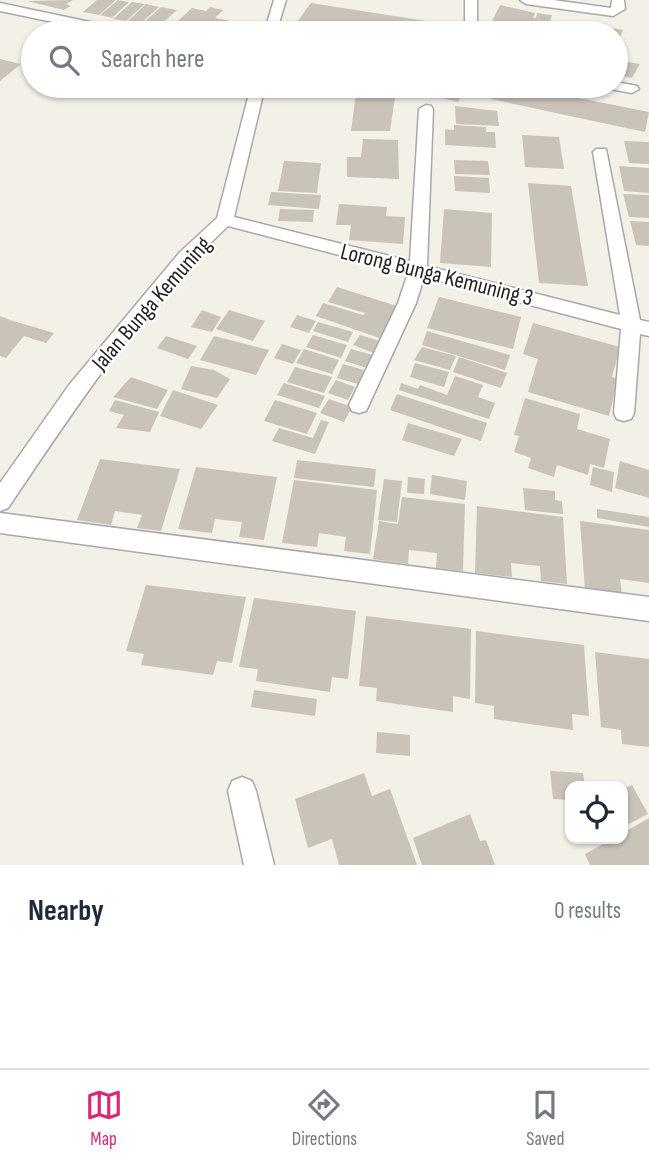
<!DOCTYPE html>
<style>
body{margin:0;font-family:"Sofia Sans Condensed",sans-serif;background:#f6f6f7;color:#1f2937}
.controls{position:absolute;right:21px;bottom:21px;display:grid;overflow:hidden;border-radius:14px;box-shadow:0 2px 5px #0004}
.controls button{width:63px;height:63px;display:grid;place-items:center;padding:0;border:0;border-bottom:2px solid #e0e1e3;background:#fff;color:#1f2937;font:35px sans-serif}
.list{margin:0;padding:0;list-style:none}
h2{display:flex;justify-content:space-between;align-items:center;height:91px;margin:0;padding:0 28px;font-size:30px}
h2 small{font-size:23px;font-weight:400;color:#747a83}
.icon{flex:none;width:38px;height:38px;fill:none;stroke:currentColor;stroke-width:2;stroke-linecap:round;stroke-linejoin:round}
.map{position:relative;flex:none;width:649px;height:865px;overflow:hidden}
.search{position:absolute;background:#fff;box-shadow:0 2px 5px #0004;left:21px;right:21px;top:21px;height:77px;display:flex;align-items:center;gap:18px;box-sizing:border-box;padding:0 24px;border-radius:38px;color:#747a83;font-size:26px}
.sheet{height:203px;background:#fff}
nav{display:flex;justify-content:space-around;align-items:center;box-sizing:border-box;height:98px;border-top:2px solid #e0e1e3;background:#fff;font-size:19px;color:#747a83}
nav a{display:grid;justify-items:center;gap:4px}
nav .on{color:#db2777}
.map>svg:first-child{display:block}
</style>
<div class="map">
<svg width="649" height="865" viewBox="0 0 649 865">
<rect width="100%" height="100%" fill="#f2f0e7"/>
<g fill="#cac3b9">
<path d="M 73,0 L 66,4 L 71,6 L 64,10 L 27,1 Z"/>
<path d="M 97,0 L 116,0 L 99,15 L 83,12 Z"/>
<path d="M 118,0 L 129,2 L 112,18 L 100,15 Z"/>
<path d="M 132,2 L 145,4 L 126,21 L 113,19 Z"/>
<path d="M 311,3 L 458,26 L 461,33 L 363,33 L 297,22 Z"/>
<path d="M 146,4 L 159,7 L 140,24 L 128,21 Z"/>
<path d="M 500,5 L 535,13 L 533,18 L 536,18 L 537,13 L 552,15 L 548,27 L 538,25 L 539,18 L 536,26 L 520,23 L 518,27 L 491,23 Z"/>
<path d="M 161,7 L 177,10 L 157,28 L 142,24 Z"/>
<path d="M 210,7 L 223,10 L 215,18 L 243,23 L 234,33 L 166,32 L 192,8 L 206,11 Z"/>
<path d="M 572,21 L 599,25 L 597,33 L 568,30 Z"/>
<path d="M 602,26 L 623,30 L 619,40 L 616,39 L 616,33 L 600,33 Z"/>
<path d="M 0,59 L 21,64 L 0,81 Z"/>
<path d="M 616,60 L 640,64 L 632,78 L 616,75 Z"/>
<path d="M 154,86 L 210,86 L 199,98 Z"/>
<path d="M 393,86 L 467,86 L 458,102 Z"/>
<path d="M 496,86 L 519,86 L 649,112 L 645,132 L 491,99 Z"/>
<path d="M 356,94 L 395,97 L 390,131 L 351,131 Z"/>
<path d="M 455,106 L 497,111 L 499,126 L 456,124 Z"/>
<path d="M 454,125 L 486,127 L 486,132 L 495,132 L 496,148 L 445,145 L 445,129 L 454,130 Z"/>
<path d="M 522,135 L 559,137 L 564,169 L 525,167 Z"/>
<path d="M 363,139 L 398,140 L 399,179 L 347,177 L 347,157 L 361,157 Z"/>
<path d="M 624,141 L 649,142 L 649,164 L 629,163 Z"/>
<path d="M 454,160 L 488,161 L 490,175 L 455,174 Z"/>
<path d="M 284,161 L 321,163 L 317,193 L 278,191 Z"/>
<path d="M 619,166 L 649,168 L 649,193 L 624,191 Z"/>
<path d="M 454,176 L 489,178 L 490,193 L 455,191 Z"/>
<path d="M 528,183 L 571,186 L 588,286 L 539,283 Z"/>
<path d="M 271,192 L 321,195 L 319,209 L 268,205 Z"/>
<path d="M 623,194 L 649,195 L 649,218 L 629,217 Z"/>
<path d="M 339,204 L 387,207 L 386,216 L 405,217 L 403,244 L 349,240 L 351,225 L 336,225 Z"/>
<path d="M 280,209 L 314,210 L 313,222 L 278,221 Z"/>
<path d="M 444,209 L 492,213 L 491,267 L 440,263 Z"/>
<path d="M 630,221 L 649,222 L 649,246 L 636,245 Z"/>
<path d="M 337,287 L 400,307 L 382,339 L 316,316 L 323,303 L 363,315 L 365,313 L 328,302 Z"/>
<path d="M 439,297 L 521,317 L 513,349 L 427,328 Z"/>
<path d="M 202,310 L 221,317 L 212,332 L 191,327 Z"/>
<path d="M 229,310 L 265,321 L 253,341 L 216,329 Z"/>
<path d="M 297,315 L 316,321 L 309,333 L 290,327 Z"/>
<path d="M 0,316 L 10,320 L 54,333 L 46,343 L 24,336 L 6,358 L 0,356 Z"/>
<path d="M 318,322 L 353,332 L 348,342 L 313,331 Z"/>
<path d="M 533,323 L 620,347 L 612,377 L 618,379 L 609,416 L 528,392 L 538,359 L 523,354 Z"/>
<path d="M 427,331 L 510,355 L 505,370 L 422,345 Z"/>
<path d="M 313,335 L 347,345 L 341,358 L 306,347 Z"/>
<path d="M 360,335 L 380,341 L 374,353 L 353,345 Z"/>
<path d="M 166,336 L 197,346 L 188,359 L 157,348 Z"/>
<path d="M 214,336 L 269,350 L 256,375 L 200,360 Z"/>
<path d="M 282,344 L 301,350 L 293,364 L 274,358 Z"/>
<path d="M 422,347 L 456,356 L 450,370 L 414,360 Z"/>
<path d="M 304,349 L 339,360 L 332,374 L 296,363 Z"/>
<path d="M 351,349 L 373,355 L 367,368 L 345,361 Z"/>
<path d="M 459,357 L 507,373 L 501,388 L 453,372 Z"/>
<path d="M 415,363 L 449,372 L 444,387 L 410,377 Z"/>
<path d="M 343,364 L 364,370 L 358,384 L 337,378 Z"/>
<path d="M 191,366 L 214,370 L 230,379 L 217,398 L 181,389 Z"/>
<path d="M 295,367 L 332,377 L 324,393 L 287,382 Z"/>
<path d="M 455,376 L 483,385 L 478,397 L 495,403 L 489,419 L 399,390 L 401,383 L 418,389 L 420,385 L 447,395 Z"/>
<path d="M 131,377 L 168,390 L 157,409 L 113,397 Z"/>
<path d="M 336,380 L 355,387 L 348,400 L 328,393 Z"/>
<path d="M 284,383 L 325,396 L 319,408 L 277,395 Z"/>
<path d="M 173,390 L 218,405 L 201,429 L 160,416 Z"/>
<path d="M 397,394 L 487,423 L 481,441 L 390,410 Z"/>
<path d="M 525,398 L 580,414 L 577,429 L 610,439 L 604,468 L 590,464 L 588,475 L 557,465 L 554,477 L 528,468 L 531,458 L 514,452 L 519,436 L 514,435 Z"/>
<path d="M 329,399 L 352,407 L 344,422 L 320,413 Z"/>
<path d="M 115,400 L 159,412 L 150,432 L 116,428 L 124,415 L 109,411 Z"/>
<path d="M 275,400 L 317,413 L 307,434 L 264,421 Z"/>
<path d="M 321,420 L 329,422 L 315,454 L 272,441 L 279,428 L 313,438 Z"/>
<path d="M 408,423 L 462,439 L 454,456 L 402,440 Z"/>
<path d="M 100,459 L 180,469 L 161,531 L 137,528 L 142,515 L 115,511 L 111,525 L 77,520 Z"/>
<path d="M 297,460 L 376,469 L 374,487 L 294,478 Z"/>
<path d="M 620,461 L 649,470 L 649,498 L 615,488 Z"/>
<path d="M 196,467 L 277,477 L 264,540 L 239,537 L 242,522 L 215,519 L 212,533 L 178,529 Z"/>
<path d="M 593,467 L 614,472 L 612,492 L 590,485 Z"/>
<path d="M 432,475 L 467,481 L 465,500 L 430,494 Z"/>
<path d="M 408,477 L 425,479 L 424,494 L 407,493 Z"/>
<path d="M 384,479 L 402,481 L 397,522 L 378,520 Z"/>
<path d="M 294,480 L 377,490 L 370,554 L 344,551 L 346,537 L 319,533 L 317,547 L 282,543 Z"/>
<path d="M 523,488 L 555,491 L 555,500 L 562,501 L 563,514 L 525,510 Z"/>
<path d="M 402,497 L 465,504 L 463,571 L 436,568 L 437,553 L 409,550 L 408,564 L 373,559 L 379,521 L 398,524 Z"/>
<path d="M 477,506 L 563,517 L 567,584 L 541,581 L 540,566 L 511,563 L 512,577 L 475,573 Z"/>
<path d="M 597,509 L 649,517 L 649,527 L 597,518 Z"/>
<path d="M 580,521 L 649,530 L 649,583 L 620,579 L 622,595 L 585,590 Z"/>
<path d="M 146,585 L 246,597 L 232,663 L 217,661 L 213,675 L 141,665 L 144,654 L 126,651 Z"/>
<path d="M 254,598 L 356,611 L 348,679 L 332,677 L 330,692 L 256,681 L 258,669 L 239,667 Z"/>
<path d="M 366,616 L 471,629 L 470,699 L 453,696 L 453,712 L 376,701 L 377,688 L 359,686 Z"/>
<path d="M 476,631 L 584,645 L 589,716 L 572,714 L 573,730 L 494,719 L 494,706 L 475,703 Z"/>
<path d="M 595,652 L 649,659 L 649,747 L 622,744 L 621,730 L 601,727 Z"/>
<path d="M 254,690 L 317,699 L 315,716 L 251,707 Z"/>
<path d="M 377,732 L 410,735 L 410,756 L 376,753 Z"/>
<path d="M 550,771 L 583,773 L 585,786 L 570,786 L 570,800 L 553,799 Z"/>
<path d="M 364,773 L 372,796 L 390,789 L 417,865 L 339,865 L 332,839 L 308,848 L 295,799 Z"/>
<path d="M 632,785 L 648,814 L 623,827 L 623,789 Z"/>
<path d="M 470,814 L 480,841 L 486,840 L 495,865 L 422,865 L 413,838 Z"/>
<path d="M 649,818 L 649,865 L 590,865 L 585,854 L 612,839 L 623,839 L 623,833 Z"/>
</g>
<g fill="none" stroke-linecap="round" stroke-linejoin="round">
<g stroke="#a8a8a8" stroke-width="3">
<g id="street">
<path d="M 274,0 L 286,0 L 279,23 L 316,29 L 322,33 L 277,31 L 276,33 L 264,33 Z"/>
<rect x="465" y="0" width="12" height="33"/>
<path d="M 520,0 L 553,0 L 611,8 L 612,0 L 624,0 L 625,9 L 613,16 L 526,4 Z"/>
<path d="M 0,3 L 123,29 L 129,33 L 106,33 L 0,11 Z"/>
<path d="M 616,82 L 637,86 L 639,89 L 632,93 L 610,89 L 608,86 L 616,86 Z"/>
<path d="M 251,86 L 265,86 L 234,217 L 410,261 L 419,109 L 426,105 L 431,106 L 433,109 L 427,266 L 620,315 L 593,152 L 596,149 L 606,149 L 640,320 L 649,322 L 649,336 L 640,334 L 634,413 L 631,419 L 624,421 L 617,419 L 614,413 L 621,329 L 424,277 L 416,303 L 366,411 L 359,413 L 352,411 L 349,405 L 398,303 L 408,273 L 228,226 C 141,308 74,410 8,508 L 0,511 L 0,483 L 69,385 L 180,252 L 217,218 Z"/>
<path d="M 0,513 L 649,597 L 649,621 L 0,533 Z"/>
<path d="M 242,777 L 252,781 L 256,791 L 274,865 L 244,865 L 228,791 L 232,781 Z"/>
</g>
</g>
<use href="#street" fill="#fff" fill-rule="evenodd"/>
</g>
<g text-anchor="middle" stroke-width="5" stroke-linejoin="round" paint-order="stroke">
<g font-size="23" fill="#212121" stroke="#fff">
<text transform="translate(437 274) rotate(14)" y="8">Lorong Bunga Kemuning 3</text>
<text transform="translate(151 303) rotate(-49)" y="8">Jalan Bunga Kemuning</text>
</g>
</g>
</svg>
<div class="controls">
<button><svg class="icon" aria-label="locate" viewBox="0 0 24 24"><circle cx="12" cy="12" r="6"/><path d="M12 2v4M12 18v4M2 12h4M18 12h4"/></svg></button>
</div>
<div class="search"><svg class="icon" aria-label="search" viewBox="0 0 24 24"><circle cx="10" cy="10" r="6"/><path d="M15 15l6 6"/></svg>Search here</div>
</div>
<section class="sheet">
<h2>Nearby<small>0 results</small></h2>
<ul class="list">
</ul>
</section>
<nav>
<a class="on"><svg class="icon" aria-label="map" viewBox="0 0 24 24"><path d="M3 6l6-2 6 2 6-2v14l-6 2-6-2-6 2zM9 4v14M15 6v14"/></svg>Map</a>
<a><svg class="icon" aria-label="directions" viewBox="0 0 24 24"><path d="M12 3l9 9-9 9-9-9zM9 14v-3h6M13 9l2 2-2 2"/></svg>Directions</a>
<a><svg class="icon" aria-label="saved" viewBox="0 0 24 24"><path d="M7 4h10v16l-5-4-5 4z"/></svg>Saved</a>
</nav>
